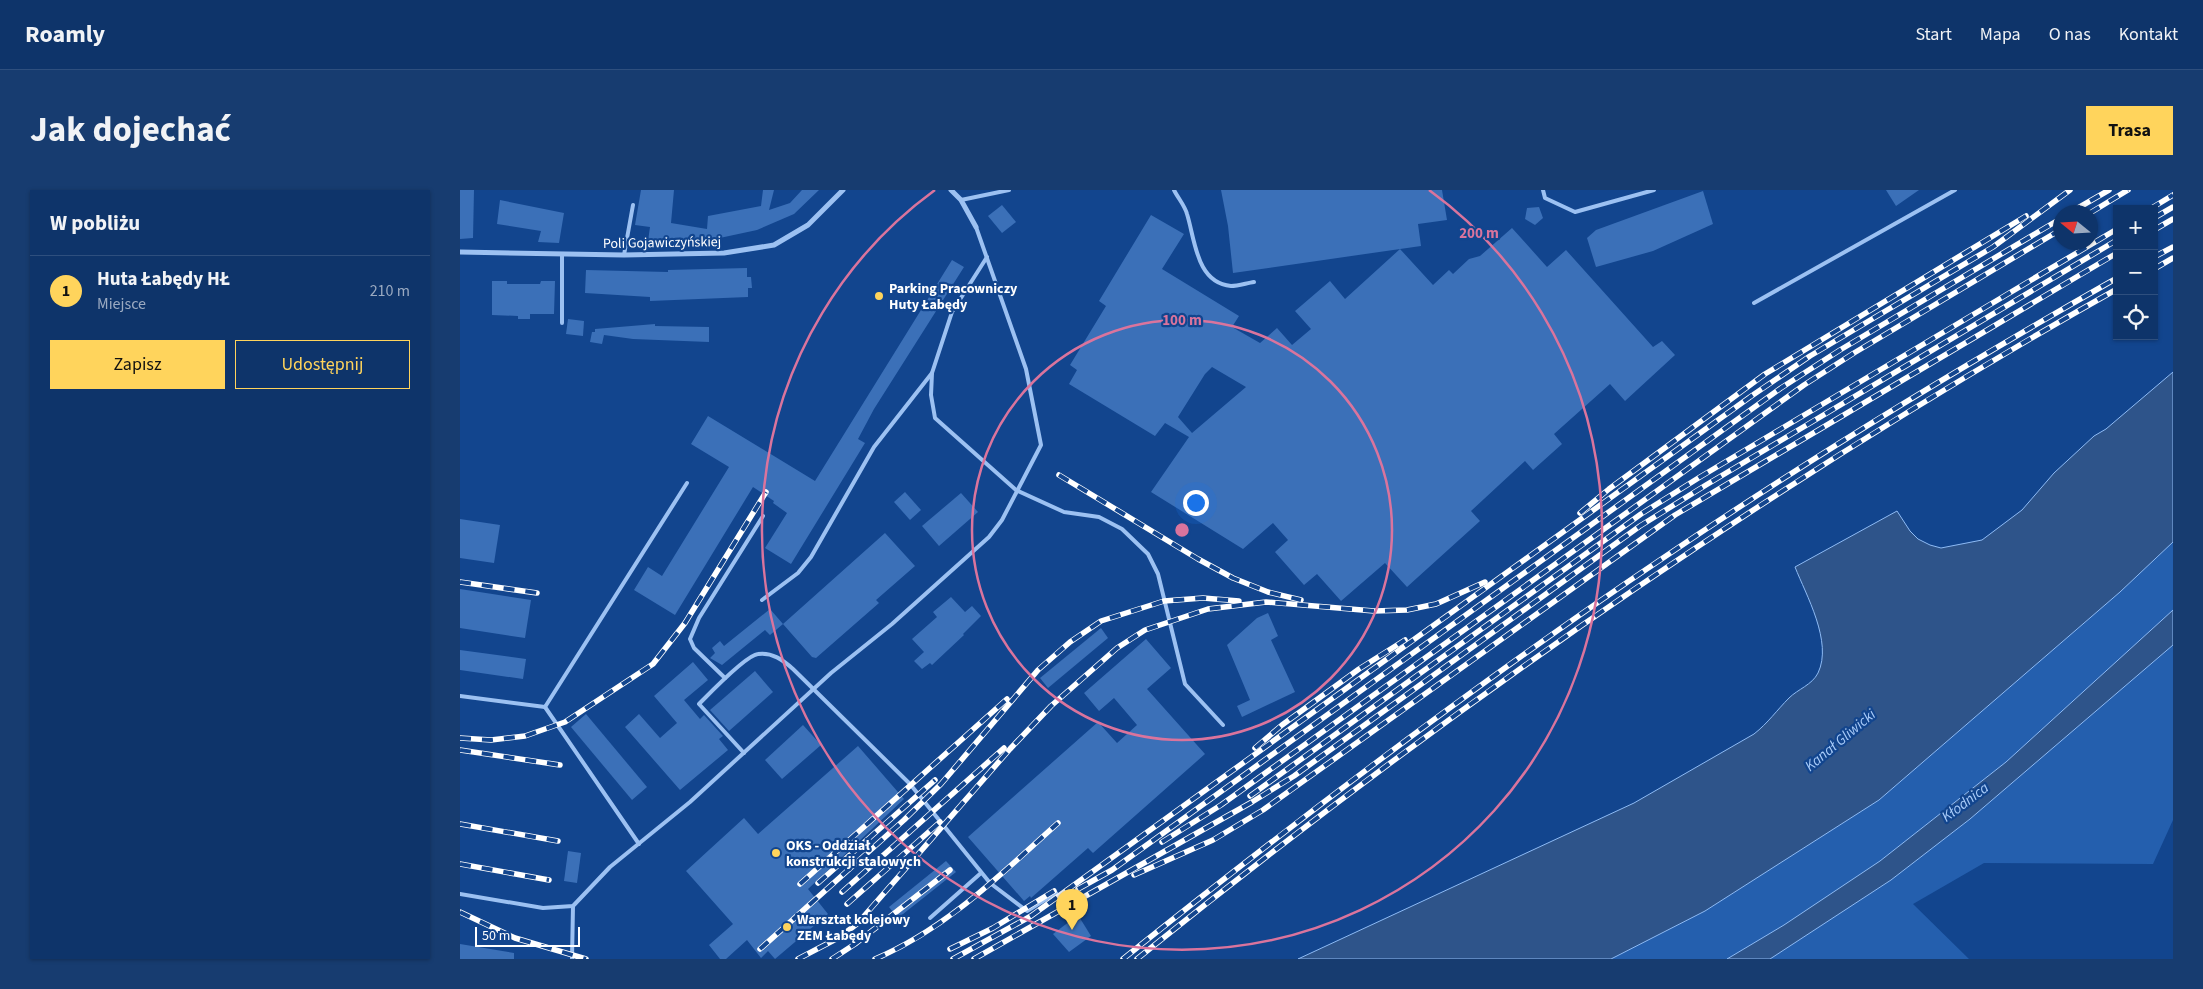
<!DOCTYPE html>
<html lang="pl">
<meta charset="utf-8">
<style>
body{margin:0;font-family:"Source Sans 3",sans-serif;background:#173c70;color:#f1f3f6}
.controls{position:absolute;right:15px;top:15px;display:grid;overflow:hidden;border-radius:0px;box-shadow:0 1px 4px #0004}
.controls button{width:45px;height:45px;display:grid;place-items:center;padding:0;border:0;border-bottom:1px solid #2e4f7e;background:#0e346a;color:#f1f3f6;font:25px sans-serif}
.compass{position:absolute;left:1593px;top:15px;width:45px;height:45px;border-radius:50%;background:#0e346a;box-shadow:0 1px 4px #0004;rotate:288deg}
.scale{position:absolute;left:15px;bottom:12px;width:105px;box-sizing:border-box;padding-left:5px;border:2px solid #fff;border-top:0;font-size:14px;line-height:18px;white-space:nowrap;color:#fff;-webkit-text-stroke:4px #12458e;paint-order:stroke}
.you{position:absolute;left:735px;top:312px;width:18px;height:18px;margin:-12px;border:4px solid #fff;border-radius:50%;background:#1a73e8;box-shadow:0 0 0 8px #1a73e833}
.badge{display:grid;place-items:center;width:32px;height:32px;border-radius:50%;background:#ffd45c;color:#111;font-size:16px;font-weight:700}
.pin{position:absolute;translate:-50% -41px;filter:drop-shadow(0 1px 2px #0008)}
.pin::after{content:'';position:absolute;top:26px;width:18px;height:15px;background:inherit;clip-path:polygon(0 0,100% 0,50% 100%)}
.list{margin:0;padding:0;list-style:none}
h2{display:flex;justify-content:space-between;align-items:center;height:65px;margin:0;padding:0 20px;font-size:21px}
h2 small{font-size:16px;font-weight:400;color:#9baac1}
.list li{display:grid;grid-template-columns:32px 1fr auto;gap:15px;align-items:center;box-sizing:border-box;height:70px;padding:0 20px;border-top:1px solid #2e4f7e}
.list b{display:block;font-size:19px;white-space:nowrap}
.list p{margin:0;font-size:16px;white-space:nowrap;color:#9baac1}
.list em{font-size:16px;font-style:normal;color:#9baac1}
.actions{display:flex;gap:10px;padding:15px 20px}
.actions a{flex:1;padding:11px 0;border:1px solid #ffd45c;border-radius:0px;text-align:center;font-size:18px;color:#ffd45c}
.actions .main{background:#ffd45c;color:#111}
.icon{flex:none;width:28px;height:28px;fill:none;stroke:currentColor;stroke-width:2;stroke-linecap:round;stroke-linejoin:round}
.map{position:relative;flex:none;width:1713px;height:769px;overflow:hidden;border-radius:0px}
header{display:flex;align-items:center;gap:30px;box-sizing:border-box;height:70px;padding:0 25px;background:#0e346a;border-bottom:1px solid #2e4f7e}
header strong{font-size:24px}
nav{display:flex;gap:28px;margin-inline-start:auto;font-size:18px}
.intro{display:flex;align-items:center;justify-content:space-between;box-sizing:border-box;height:120px;padding:0 30px}
h1{margin:0;font-size:35px}
.button{padding:12px 22px;border-radius:0px;background:#ffd45c;color:#111;font-size:18px;font-weight:700}
main{display:flex;gap:30px;padding:0 30px}
aside{flex:1;background:#0e346a;border-radius:0px;box-shadow:0 1px 4px #0004}
.map>svg:first-child{display:block}
</style>
<header>
<strong>Roamly</strong>
<nav><a>Start</a><a>Mapa</a><a>O nas</a><a>Kontakt</a></nav>
</header>
<div class="intro"><h1>Jak dojechać</h1><a class="button">Trasa</a></div>
<main>
<aside>
<h2>W pobliżu<small></small></h2>
<ul class="list">
<li><span class="badge">1</span><div><b>Huta Łabędy HŁ</b><p>Miejsce</p></div><em>210 m</em></li>
</ul>
<div class="actions"><a class="main">Zapisz</a><a>Udostępnij</a></div>
</aside>
<div class="map">
<svg width="1713" height="769" viewBox="0 0 1713 769">
<rect width="100%" height="100%" fill="#12458e"/>
<g fill="#245fae">
<path d="M 1713,352 L 1713,420 L 1546,572 L 1420,671 L 1324,735 L 1267,769 L 1151,769 L 1245,721 L 1419,610 L 1660,402 Z"/>
<path d="M 1713,455 L 1713,630 L 1693,674 L 1524,673 L 1453,714 L 1509,769 L 1310,769 L 1431,690 L 1510,629 Z"/>
</g>
<g fill="#2e548a" stroke="#8ebbf5">
<path d="M 1713,182 L 1713,352 L 1660,402 L 1419,610 L 1245,721 L 1151,769 L 838,769 L 1174,613 L 1294,544 C 1308,533 1317,520 1329,508 C 1338,499 1352,495 1358,483 C 1373,452 1346,405 1335,377 L 1437,321 L 1450,341 L 1458,349 L 1470,355 L 1481,358 L 1522,350 L 1562,320 L 1594,283 L 1634,246 L 1646,239 Z"/>
<path d="M 1713,420 L 1713,455 L 1510,629 L 1431,690 L 1310,769 L 1267,769 L 1324,735 L 1420,671 L 1546,572 Z"/>
</g>
<g fill="#3b70b8" fill-rule="evenodd">
<path d="M 0,0 L 14,0 L 13,48 L 0,49 Z"/>
<path d="M 181,0 L 214,0 L 211,33 L 247,39 L 248,26 L 301,16 L 303,0 L 314,0 L 309,20 L 330,13 L 342,0 L 359,0 L 334,24 L 297,40 L 227,55 L 188,51 L 190,37 L 175,35 Z"/>
<path d="M 761,0 L 982,0 L 987,30 L 958,34 L 961,56 L 773,83 L 768,36 Z"/>
<path d="M 1426,0 L 1459,0 L 1436,16 Z"/>
<path d="M 1243,1 L 1253,34 L 1193,61 L 1136,77 L 1127,48 L 1136,40 Z"/>
<path d="M 40,10 L 104,23 L 99,53 L 78,52 L 81,41 L 37,34 Z"/>
<path d="M 542,15 L 556,32 L 542,43 L 528,26 Z"/>
<path d="M 1079,17 L 1083,28 L 1075,35 L 1065,29 L 1067,18 Z"/>
<path d="M 691,25 L 724,44 L 702,79 L 779,126 L 772,137 L 800,153 L 817,138 L 832,155 L 851,139 L 835,121 L 870,91 L 885,109 L 940,59 L 973,95 L 989,80 L 993,84 L 1009,69 L 1020,66 L 1052,38 L 1087,77 L 1106,60 L 1193,157 L 1202,151 L 1215,165 L 1165,211 L 1150,194 L 1094,244 L 1102,254 L 1073,280 L 1065,271 L 1011,321 L 1020,331 L 947,397 L 925,373 L 881,411 L 857,384 L 844,395 L 815,362 L 828,350 L 813,333 L 783,359 L 691,302 L 729,247 L 705,233 L 695,246 L 609,194 L 617,180 L 610,175 L 646,116 L 639,111 ZM 752,177 L 786,197 L 732,243 L 718,227 L 745,184 Z"/>
<path d="M 492,70 L 504,77 L 414,219 L 398,249 L 405,253 L 331,374 L 305,358 L 327,323 L 313,313 L 314,311 L 293,297 L 215,425 L 174,400 L 188,377 L 202,386 L 269,277 L 231,254 L 248,226 L 355,291 Z"/>
<path d="M 287,78 L 287,87 L 291,87 L 292,98 L 288,98 L 288,107 L 190,111 L 190,107 L 125,103 L 126,80 L 208,82 L 208,80 Z"/>
<path d="M 32,91 L 47,91 L 47,94 L 80,94 L 81,91 L 95,91 L 94,124 L 70,124 L 70,129 L 58,129 L 58,126 L 32,125 Z"/>
<path d="M 108,129 L 124,131 L 123,146 L 106,144 Z"/>
<path d="M 195,134 L 195,136 L 249,137 L 249,152 L 173,149 L 144,145 L 142,154 L 130,152 L 132,142 L 135,142 L 135,139 Z"/>
<path d="M 445,302 L 461,320 L 450,330 L 434,312 Z"/>
<path d="M 501,303 L 518,322 L 479,356 L 462,336 Z"/>
<path d="M 0,329 L 40,335 L 34,373 L 0,368 Z"/>
<path d="M 425,343 L 455,376 L 416,410 L 419,413 L 356,468 L 352,467 L 323,434 Z"/>
<path d="M 0,399 L 71,410 L 65,448 L 0,438 Z"/>
<path d="M 491,407 L 505,422 L 512,416 L 521,426 L 503,444 L 504,445 L 472,475 L 470,473 L 462,479 L 454,471 L 464,462 L 452,449 L 477,427 L 473,422 Z"/>
<path d="M 310,419 L 323,434 L 310,445 L 305,440 L 262,475 L 250,468 L 255,463 L 252,458 L 260,451 L 264,456 Z"/>
<path d="M 808,423 L 818,446 L 811,450 L 835,502 L 782,527 L 777,516 L 790,510 L 767,455 L 797,428 Z"/>
<path d="M 641,438 L 648,448 L 588,498 L 580,488 Z"/>
<path d="M 686,449 L 711,478 L 687,499 L 745,564 L 633,663 L 628,658 L 571,708 L 570,706 L 564,711 L 508,647 L 638,532 L 657,553 L 677,535 L 654,508 L 639,521 L 624,503 Z"/>
<path d="M 0,460 L 66,469 L 63,489 L 0,480 Z"/>
<path d="M 233,472 L 248,490 L 224,510 L 240,529 L 244,525 L 263,546 L 259,549 L 268,560 L 220,600 L 165,537 L 179,524 L 200,548 L 217,533 L 194,506 Z"/>
<path d="M 295,481 L 313,502 L 269,541 L 250,520 Z"/>
<path d="M 126,524 L 187,597 L 172,610 L 111,537 Z"/>
<path d="M 343,535 L 361,555 L 322,589 L 305,570 Z"/>
<path d="M 398,556 L 444,609 L 348,699 L 368,724 L 315,769 L 308,761 L 301,768 L 287,750 L 266,769 L 260,769 L 249,755 L 273,734 L 226,681 L 284,628 L 298,644 Z"/>
<path d="M 108,661 L 121,663 L 117,693 L 104,691 Z"/>
<path d="M 486,671 L 496,682 L 438,728 L 429,717 Z"/>
<path d="M 618,725 L 631,746 L 609,762 L 593,744 Z"/>
<path d="M 0,754 L 54,763 L 54,769 L 0,769 Z"/>
</g>
<g fill="none" stroke-linecap="round" stroke-linejoin="round">
<g stroke="#9cc1f2" stroke-width="4">
<path d="M 714,0 C 718,8 725,16 727,24 C 735,49 736,93 771,96 C 778,96 787,93 794,92"/>
<path d="M 1083,0 L 1085,8 L 1115,22 L 1194,0"/>
<path d="M 501,10 L 549,0"/>
<path d="M 164,65 L 173,15"/>
<path d="M 527,67 L 492,122 L 472,183 L 471,205 L 475,228 L 556,300 L 604,322 L 639,327 L 662,339 L 688,364 L 698,384 L 725,494 L 763,535"/>
<path d="M 1294,113 L 1495,0"/>
<path d="M 102,133 L 102,64"/>
<path d="M 302,410 L 338,383 L 351,367 L 414,257 L 472,183"/>
<path d="M 265,488 L 234,458 L 230,449 L 239,428 L 303,326"/>
<path d="M 0,506 L 85,517 L 227,293"/>
<path d="M 85,517 L 179,654"/>
<path d="M 284,563 L 239,514 C 249,504 286,465 298,464 C 312,462 323,470 333,479 L 450,594 L 530,693 L 567,721 L 596,703 L 609,725"/>
<path d="M 0,704 L 83,718 L 113,716 L 150,677 L 230,612 L 371,483 L 432,434 L 529,347 L 542,330 L 581,255 L 566,179 L 516,37"/>
<path d="M 470,728 L 521,683"/>
<path d="M 112,769 L 113,716"/>
</g>
<g stroke="#9cc1f2" stroke-width="5">
<path d="M 491,0 L 501,10 L 516,37"/>
<path d="M 0,62 L 164,65 L 264,63 L 314,55 L 348,35 L 383,0"/>
</g>
<g stroke="#fff" stroke-width="5.5">
<g id="rail">
<path d="M 1690,19 L 1713,5"/>
<path d="M 1611,22 L 1649,0"/>
<path d="M 1630,23 L 1668,0"/>
<path d="M 1694,28 L 1713,17"/>
<path d="M 1694,40 L 1713,29"/>
<path d="M 1694,67 L 1713,57"/>
<path d="M 1694,79 L 1713,68"/>
<path d="M 599,285 L 738,369 L 773,388 L 808,402 L 841,410"/>
<path d="M 1120,323 L 1149,299 L 1305,184 L 1566,26"/>
<path d="M 0,392 L 77,403"/>
<path d="M 0,548 L 31,550 L 65,546 L 105,532 L 193,474 L 225,433 L 306,302"/>
<path d="M 795,558 L 822,535 L 899,479 L 945,450"/>
<path d="M 0,560 L 100,575"/>
<path d="M 790,606 L 1181,324 L 1240,287 L 1657,39"/>
<path d="M 0,634 L 98,651"/>
<path d="M 702,652 L 761,615 L 1344,195 L 1394,163 L 1600,40"/>
<path d="M 0,674 L 89,690"/>
<path d="M 674,685 L 753,650 L 803,620 L 1215,325 L 1657,63"/>
<path d="M 358,693 L 475,590"/>
<path d="M 340,694 L 547,509"/>
<path d="M 618,699 L 652,680 L 1321,198 L 1380,160 L 1600,29"/>
<path d="M 382,702 L 544,558"/>
<path d="M 387,714 L 480,632"/>
<path d="M 0,722 L 55,748 L 126,769"/>
<path d="M 300,759 L 444,630 L 481,594 L 578,480 L 610,452 L 641,431 L 704,411 L 743,408 L 779,411"/>
<path d="M 490,759 L 533,738 L 594,701"/>
<path d="M 338,769 L 380,747 L 398,733 L 550,559 L 591,516 L 657,458 L 685,440 L 748,419 L 806,412 L 914,421 L 947,420 L 976,414 L 1025,392"/>
<path d="M 372,769 L 395,754 L 490,680"/>
<path d="M 415,769 C 486,739 541,684 598,633"/>
<path d="M 493,769 L 571,726 L 1290,207 L 1350,166 L 1533,57 L 1610,0"/>
<path d="M 514,769 L 792,612 L 834,586 L 1180,336 L 1246,295 L 1657,50"/>
<path d="M 663,769 C 838,629 1017,493 1203,368 C 1350,268 1502,176 1657,88"/>
<path d="M 677,769 C 986,520 1311,294 1657,99"/>
</g>
</g>
<use href="#rail" stroke="#12458e" stroke-width="4" stroke-dasharray="11" stroke-linecap="butt"/>
</g>
<g fill="none" stroke="#da749d" stroke-width="2.5">
<circle cx="722" cy="340" r="210"/>
<path d="M969 0A420 420 0 1 1 475 0"/>
</g>
<g fill="#ffd45c" stroke="#12458e" stroke-width="2">
<circle cx="419" cy="106" r="5"/>
<circle cx="316" cy="663" r="5"/>
<circle cx="327" cy="737" r="5"/>
</g>
<g text-anchor="middle" stroke-width="4.5" stroke-linejoin="round" paint-order="stroke">
<g font-size="14" fill="#fff" stroke="#12458e">
<text transform="translate(202 52) rotate(-1)" y="5">Poli Gojawiczyńskiej</text>
</g>
<g font-size="14" font-weight="bold" fill="#fff" stroke="#12458e" text-anchor="start">
<text x="429" y="103">Parking Pracowniczy<tspan x="429" dy="16">Huty Łabędy</tspan></text>
<text x="326" y="660">OKS - Oddział<tspan x="326" dy="16">konstrukcji stalowych</tspan></text>
<text x="337" y="734">Warsztat kolejowy<tspan x="337" dy="16">ZEM Łabędy</tspan></text>
</g>
<g font-size="15" font-style="italic" fill="#a8cbf9" stroke="#12458e">
<text transform="translate(1380 550) rotate(-40)" y="5">Kanał Gliwicki</text>
<text transform="translate(1505 612) rotate(-37)" y="5">Kłodnica</text>
</g>
</g>
<circle cx="722" cy="340" r="8" fill="#da749d" stroke="#12458e" stroke-width="2.5"/>
<g font-size="15" text-anchor="middle" font-weight="bold" fill="#da749d" stroke="#12458e" stroke-width="4.5" stroke-linejoin="round" paint-order="stroke">
<text x="1019" y="48">200 m</text>
<text x="722" y="135">100 m</text>
</g>
</svg>
<div class="controls">
<button>+</button>
<button>−</button>
<button><svg class="icon" aria-label="locate" viewBox="0 0 24 24"><circle cx="12" cy="12" r="6"/><path d="M12 2v4M12 18v4M2 12h4M18 12h4"/></svg></button>
</div>
<svg class="compass" viewBox="-18 -18 36 36"><path d="M0-13l5 13h-10z" fill="#e53935"/><path d="M0 13l5-13h-10z" fill="#9baac1"/></svg>
<div class="scale">50 m</div>
<div class="you"></div>
<div class="pin badge" style="left:612px;top:740px">1</div>
</div>
</main>
